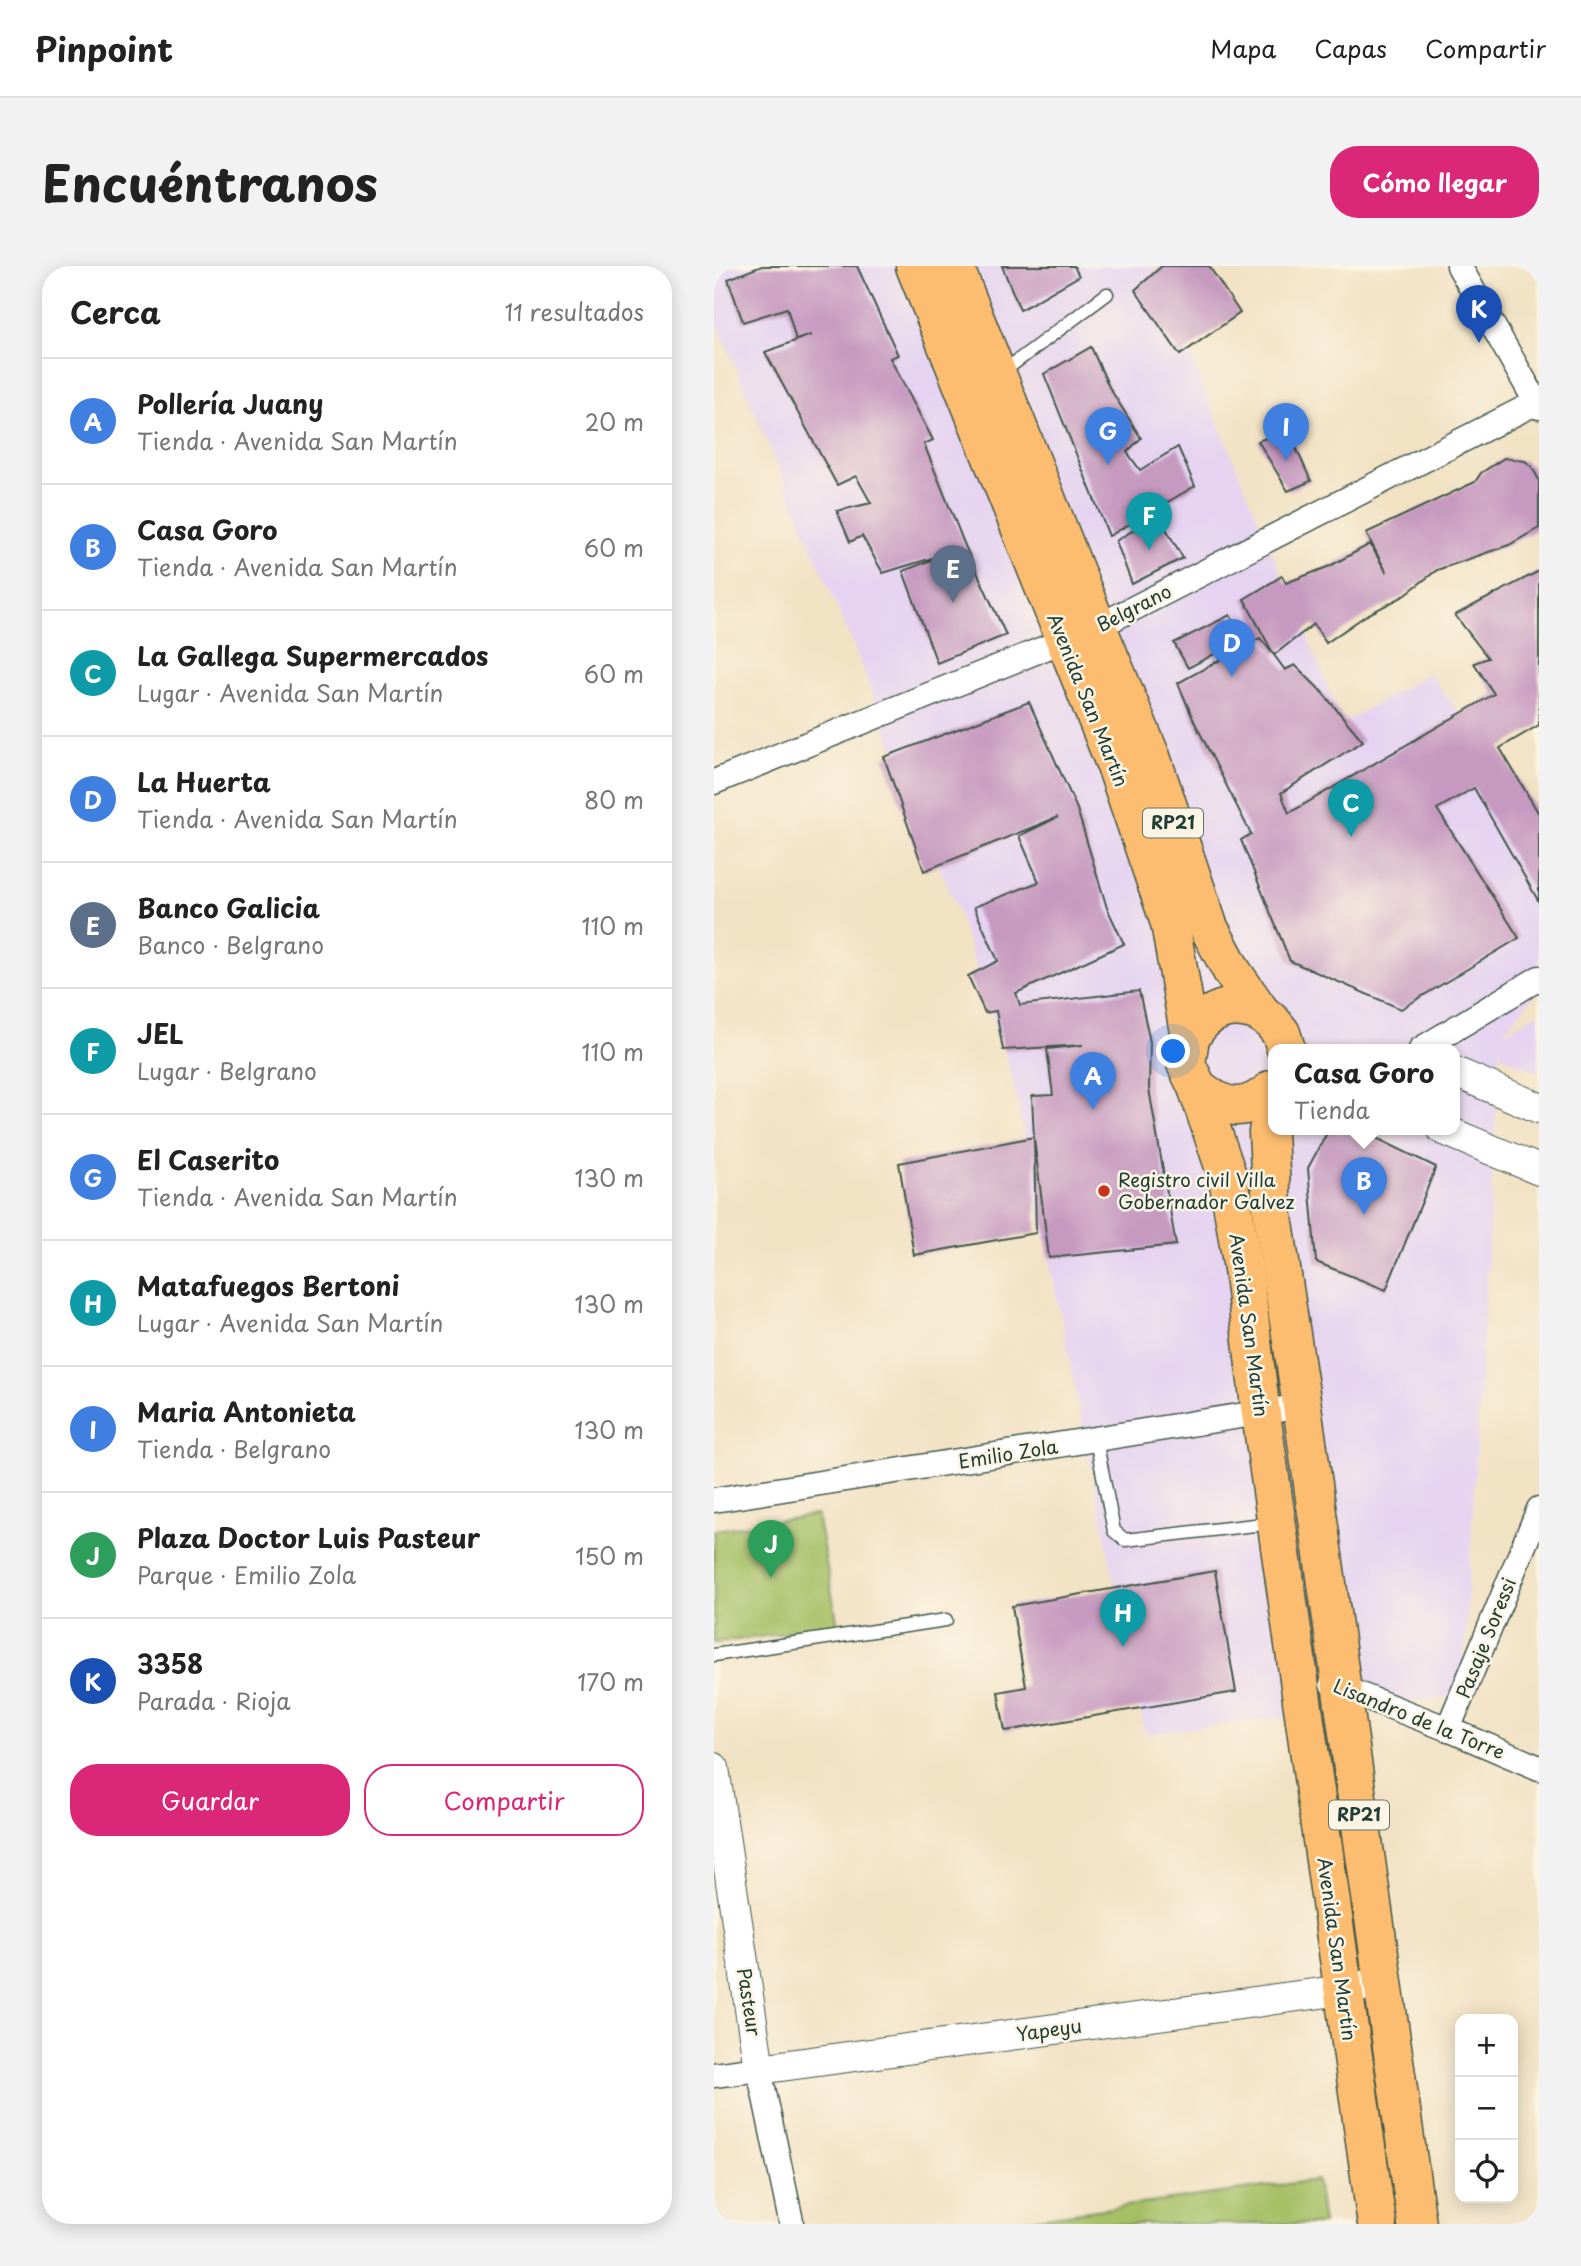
<!DOCTYPE html>
<html lang="es">
<meta charset="utf-8">
<style>
body{margin:0;font-family:"Playpen Sans",sans-serif;background:#f2f2f2;color:#222}
.controls{position:absolute;right:21px;bottom:21px;display:grid;overflow:hidden;border-radius:14px;box-shadow:0 4px 18px #0003}
.controls button{width:63px;height:63px;display:grid;place-items:center;padding:0;border:0;border-bottom:2px solid #e0e0e0;background:#fff;color:#222;font:35px sans-serif}
.you{position:absolute;left:460px;top:786px;width:24px;height:24px;margin:-18px;border:5px solid #fff;border-radius:50%;background:#1a73e8;box-shadow:0 0 0 10px #1a73e833}
.badge{display:grid;place-items:center;width:46px;height:46px;border-radius:50%;background:#db2777;color:#fff;font-size:23px;font-weight:700}
.pin{position:absolute;translate:-50% -58px;filter:drop-shadow(0 2px 4px #0008)}
.pin::after{content:'';position:absolute;top:37px;width:24px;height:21px;background:inherit;clip-path:polygon(0 0,100% 0,50% 100%)}
.popup{position:absolute;left:554px;top:778px;width:192px;height:91px;box-sizing:border-box;display:grid;place-content:center;border-radius:14px;background:#fff;filter:drop-shadow(0 2px 5px #0005);font-size:23px;white-space:nowrap;color:#767676}
.popup b{font-size:26px;color:#222}
.popup::after{content:'';position:absolute;left:50%;top:100%;margin-left:-14px;border:14px solid transparent;border-top-color:#fff}
.list{margin:0;padding:0;list-style:none}
h2{display:flex;justify-content:space-between;align-items:center;height:91px;margin:0;padding:0 28px;font-size:30px}
h2 small{font-size:23px;font-weight:400;color:#767676}
.list li{display:grid;grid-template-columns:46px 1fr auto;gap:21px;align-items:center;box-sizing:border-box;height:126px;padding:0 28px;border-top:2px solid #e0e0e0}
.list b{display:block;font-size:26px;white-space:nowrap}
.list p{margin:0;font-size:23px;white-space:nowrap;color:#767676}
.list em{font-size:23px;font-style:normal;color:#767676}
.actions{display:flex;gap:14px;padding:21px 28px}
.actions a{flex:1;padding:16px 0;border:2px solid #db2777;border-radius:28px;text-align:center;font-size:24px;color:#db2777}
.actions .main{background:#db2777;color:#fff}
.icon{flex:none;width:38px;height:38px;fill:none;stroke:currentColor;stroke-width:2;stroke-linecap:round;stroke-linejoin:round}
.map{position:relative;flex:none;width:825px;height:1958px;overflow:hidden;border-radius:28px}
header{display:flex;align-items:center;gap:42px;box-sizing:border-box;height:98px;padding:0 35px;background:#fff;border-bottom:2px solid #e0e0e0}
header strong{font-size:33px}
nav{display:flex;gap:38px;margin-inline-start:auto;font-size:24px}
.intro{display:flex;align-items:center;justify-content:space-between;box-sizing:border-box;height:168px;padding:0 42px}
h1{margin:0;font-size:49px}
.button{padding:18px 32px;border-radius:28px;background:#db2777;color:#fff;font-size:24px;font-weight:700}
main{display:flex;gap:42px;padding:0 42px}
aside{flex:1;background:#fff;border-radius:28px;box-shadow:0 4px 18px #0003}
.map>svg:first-child{display:block}
</style>
<header>
<strong>Pinpoint</strong>
<nav><a>Mapa</a><a>Capas</a><a>Compartir</a></nav>
</header>
<div class="intro"><h1>Encuéntranos</h1><a class="button">Cómo llegar</a></div>
<main>
<aside>
<h2>Cerca<small>11 resultados</small></h2>
<ul class="list">
<li><span class="badge" style="background:#3f7fe0">A</span><div><b>Pollería Juany</b><p>Tienda · Avenida San Martín</p></div><em>20 m</em></li>
<li><span class="badge" style="background:#3f7fe0">B</span><div><b>Casa Goro</b><p>Tienda · Avenida San Martín</p></div><em>60 m</em></li>
<li><span class="badge" style="background:#0f9aa8">C</span><div><b>La Gallega Supermercados</b><p>Lugar · Avenida San Martín</p></div><em>60 m</em></li>
<li><span class="badge" style="background:#3f7fe0">D</span><div><b>La Huerta</b><p>Tienda · Avenida San Martín</p></div><em>80 m</em></li>
<li><span class="badge" style="background:#5c6f8a">E</span><div><b>Banco Galicia</b><p>Banco · Belgrano</p></div><em>110 m</em></li>
<li><span class="badge" style="background:#0f9aa8">F</span><div><b>JEL</b><p>Lugar · Belgrano</p></div><em>110 m</em></li>
<li><span class="badge" style="background:#3f7fe0">G</span><div><b>El Caserito</b><p>Tienda · Avenida San Martín</p></div><em>130 m</em></li>
<li><span class="badge" style="background:#0f9aa8">H</span><div><b>Matafuegos Bertoni</b><p>Lugar · Avenida San Martín</p></div><em>130 m</em></li>
<li><span class="badge" style="background:#3f7fe0">I</span><div><b>Maria Antonieta</b><p>Tienda · Belgrano</p></div><em>130 m</em></li>
<li><span class="badge" style="background:#2e9e5b">J</span><div><b>Plaza Doctor Luis Pasteur</b><p>Parque · Emilio Zola</p></div><em>150 m</em></li>
<li><span class="badge" style="background:#1a4fb4">K</span><div><b>3358</b><p>Parada · Rioja</p></div><em>170 m</em></li>
</ul>
<div class="actions"><a class="main">Guardar</a><a>Compartir</a></div>
</aside>
<div class="map">
<svg width="825" height="1958" viewBox="0 0 825 1958">
<rect width="100%" height="100%" fill="#fcf5e5"/>
<filter id="ink" filterUnits="userSpaceOnUse"><feTurbulence type="fractalNoise" baseFrequency=".0143" numOctaves="2"/><feDisplacementMap in="SourceGraphic" scale="14" xChannelSelector="R" yChannelSelector="G"/><feConvolveMatrix kernelMatrix="1 2 1 2 8 2 1 2 1" color-interpolation-filters="sRGB"/></filter>
<filter id="wash" filterUnits="userSpaceOnUse"><feTurbulence type="fractalNoise" baseFrequency=".00686" numOctaves="4" result="noise"/><feDisplacementMap in="SourceGraphic" scale="28" xChannelSelector="R" yChannelSelector="G"/><feGaussianBlur stdDeviation="1.57" result="paint"/><feColorMatrix in="noise" values="0 0 0 0 0 0 0 0 0 0 0 0 0 0 0 0 0 1.4 0 .05"/><feComposite in="paint" operator="in"/></filter>
<g filter="url(#wash)">
<rect width="100%" height="100%" fill="#f2e2c4"/>
<path fill="#e5d3f1" fill-rule="evenodd" d="M 0,0 L 439,0 L 629,457 L 715,407 L 825,555 L 825,723 L 788,768 L 825,746 L 825,806 L 788,790 L 786,777 L 748,1430 L 431,1468 L 298,809 L 246,652 L 137,373 L 0,50 ZM 559,783 L 741,783 L 741,863 L 559,863 Z"/>
<g fill="#a5bf65" stroke="#627e4c" stroke-width="2">
<path d="M 103,1249 L 124,1360 L 0,1377 L 0,1264 Z"/>
<path d="M 603,1914 L 609,1958 L 280,1958 Z"/>
</g>
<g id="blocks">
<g fill="#c69ac0">
<path d="M 48,0 L 143,0 L 184,89 L 176,92 L 219,174 L 210,178 L 252,282 L 292,369 L 223,397 L 189,305 L 241,285 L 169,307 L 148,270 L 136,276 L 123,245 L 157,237 L 142,210 L 123,219 L 51,86 L 97,69 L 82,74 L 73,42 L 29,56 L 14,13 Z"/>
<path d="M 288,0 L 360,0 L 365,10 L 306,44 Z"/>
<path d="M 448,0 L 495,0 L 526,47 L 466,89 L 421,24 Z"/>
<path d="M 377,81 L 395,121 L 427,172 L 413,186 L 426,204 L 464,181 L 481,220 L 395,270 L 330,108 Z"/>
<path d="M 574,164 L 597,215 L 574,225 L 544,175 Z"/>
<path d="M 790,192 L 811,195 L 818,201 L 825,214 L 825,262 L 795,279 L 723,304 L 688,331 L 651,350 L 612,377 L 600,358 L 560,389 L 571,404 L 581,399 L 608,426 L 649,475 L 567,527 L 575,547 L 780,428 L 760,397 L 774,392 L 741,349 L 825,305 L 825,459 L 786,482 L 825,548 L 825,636 L 760,522 L 723,543 L 805,672 L 687,743 L 576,695 L 527,574 L 537,568 L 480,455 L 464,417 L 546,372 L 560,389 L 530,333 L 568,310 L 572,317 L 616,300 L 656,278 L 673,307 L 652,267 L 761,216 L 767,207 Z"/>
<path d="M 444,249 L 469,292 L 418,318 L 402,275 Z"/>
<path d="M 516,349 L 529,373 L 474,402 L 460,377 Z"/>
<path d="M 315,436 L 363,543 L 393,642 L 410,678 L 302,727 L 306,739 L 425,725 L 436,776 L 435,823 L 462,979 L 335,992 L 320,873 L 318,830 L 339,829 L 333,783 L 369,779 L 289,784 L 282,745 L 271,747 L 254,710 L 284,695 L 260,641 L 325,616 L 305,570 L 344,551 L 210,605 L 170,491 Z"/>
<path d="M 618,863 L 644,863 L 722,901 L 672,1024 L 602,996 L 594,902 L 613,867 Z"/>
<path d="M 320,871 L 322,967 L 200,989 L 185,897 Z"/>
<path d="M 501,1305 L 522,1426 L 291,1465 L 284,1426 L 312,1421 L 298,1340 Z"/>
</g>
</g>
</g>
<g filter="url(#ink)">
<use href="#blocks" fill-opacity="0" stroke="#3f564a" stroke-width="2"/>
<g fill="none" stroke-linecap="round" stroke-linejoin="round">
<g stroke="#3f564a" stroke-width="15">
<g id="service">
<path d="M 287,107 L 393,28"/>
<path d="M 382,1174 L 400,1265 L 411,1274 L 558,1257"/>
<path d="M 0,1389 L 232,1354"/>
</g>
</g>
<g stroke="#3f564a" stroke-width="27">
<g id="minor">
<path d="M 745,0 L 825,141"/>
<path d="M 0,516 L 383,361 L 825,135"/>
<path d="M 707,783 L 825,712"/>
<path d="M 0,1234 L 588,1140"/>
<path d="M 618,1418 L 734,1463 L 825,1502"/>
<path d="M 734,1463 L 825,1243"/>
<path d="M 0,1809 L 45,1803 L 77,1955"/>
</g>
</g>
<g stroke="#3f564a" stroke-width="32">
<g id="tertiary">
<path d="M 741,806 L 825,842"/>
<path d="M 728,863 L 825,904"/>
<path d="M 0,1502 L 45,1803 L 629,1724 L 669,1716"/>
</g>
</g>
<g stroke="#3f564a" stroke-width="41">
<g id="primary">
<path d="M 201,0 L 404,505 L 456,657 L 476,772 L 472,798 L 483,821 L 514,912 L 530,1009 L 547,1148 L 663,1958"/>
<path d="M 240,0 L 383,361 L 437,491 L 495,662 L 519,707 L 547,747 L 558,756 L 567,767 L 572,783"/>
<path d="M 476,772 C 492,743 517,735 547,747"/>
<path d="M 483,821 C 511,844 530,848 559,823"/>
<path d="M 559,839 L 554,866 L 558,944 L 588,1140 L 703,1958"/>
</g>
</g>
<use href="#service" stroke="#fff" stroke-width="12"/>
<use href="#minor" stroke="#fff" stroke-width="24"/>
<use href="#tertiary" stroke="#fff" stroke-width="30"/>
<use href="#primary" stroke="#fcbd6f" stroke-width="38"/>
</g>
</g>
<circle fill="#c8321e" stroke="#fcf5e5" stroke-width="2.5" cx="390" cy="925" r="7"/>
<g text-anchor="middle" stroke-width="5" stroke-linejoin="round" paint-order="stroke">
<g fill="#fcf5e5" stroke="#617469" stroke-width="2">
<rect x="429" y="542.5" width="60" height="29" rx="5"/>
<rect x="615" y="1534.5" width="60" height="29" rx="5"/>
</g>
<g font-size="18" font-weight="bold" fill="#1f3d34">
<text x="459" y="563">RP21</text>
<text x="645" y="1555">RP21</text>
</g>
<g font-size="19" fill="#1f3d34" stroke="#fcf5e5">
<text transform="translate(420 342) rotate(-27)" y="7">Belgrano</text>
<text transform="translate(374 434) rotate(68)" y="7">Avenida San Martín</text>
<text transform="translate(535 1059) rotate(82)" y="7">Avenida San Martín</text>
<text transform="translate(294 1188) rotate(-9)" y="7">Emilio Zola</text>
<text transform="translate(772 1372) rotate(-68)" y="7">Pasaje Soressi</text>
<text transform="translate(705 1453) rotate(22)" y="7">Lisandro de la Torre</text>
<text transform="translate(623 1683) rotate(82)" y="7">Avenida San Martín</text>
<text transform="translate(35 1736) rotate(81)" y="7">Pasteur</text>
<text transform="translate(335 1764) rotate(-8)" y="7">Yapeyu</text>
</g>
<g font-size="19" fill="#1f3d34" stroke="#fcf5e5" text-anchor="start">
<text x="404" y="921">Registro civil Villa<tspan x="404" dy="22">Gobernador Galvez</tspan></text>
</g>
</g>
</svg>
<div class="controls">
<button>+</button>
<button>−</button>
<button><svg class="icon" aria-label="locate" viewBox="0 0 24 24"><circle cx="12" cy="12" r="6"/><path d="M12 2v4M12 18v4M2 12h4M18 12h4"/></svg></button>
</div>
<div class="you"></div>
<div class="pin badge" style="left:379px;top:844px;background:#3f7fe0">A</div>
<div class="pin badge" style="left:650px;top:949px;background:#3f7fe0">B</div>
<div class="popup"><b>Casa Goro</b>Tienda</div>
<div class="pin badge" style="left:637px;top:571px;background:#0f9aa8">C</div>
<div class="pin badge" style="left:518px;top:411px;background:#3f7fe0">D</div>
<div class="pin badge" style="left:239px;top:337px;background:#5c6f8a">E</div>
<div class="pin badge" style="left:435px;top:284px;background:#0f9aa8">F</div>
<div class="pin badge" style="left:394px;top:199px;background:#3f7fe0">G</div>
<div class="pin badge" style="left:409px;top:1381px;background:#0f9aa8">H</div>
<div class="pin badge" style="left:572px;top:195px;background:#3f7fe0">I</div>
<div class="pin badge" style="left:57px;top:1312px;background:#2e9e5b">J</div>
<div class="pin badge" style="left:765px;top:77px;background:#1a4fb4">K</div>
</div>
</main>
